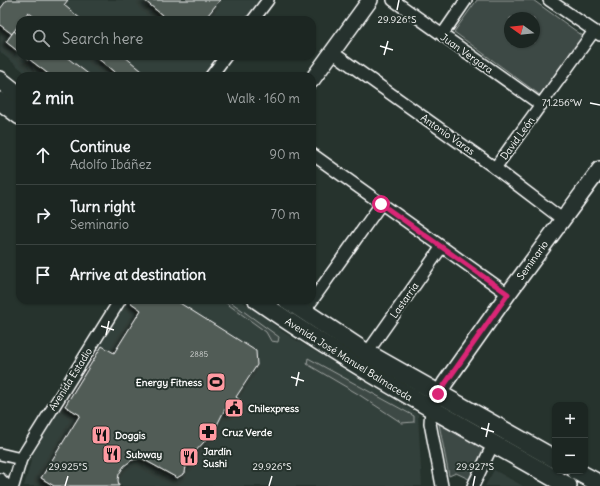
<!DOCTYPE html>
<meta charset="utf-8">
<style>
body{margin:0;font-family:Delius,sans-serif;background:#252e2a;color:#f1f3f6}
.controls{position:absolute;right:12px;bottom:12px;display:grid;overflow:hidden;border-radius:8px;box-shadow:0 1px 3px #0004}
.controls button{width:36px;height:36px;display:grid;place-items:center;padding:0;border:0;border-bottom:1px solid #3a4340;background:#1c2622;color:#f1f3f6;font:20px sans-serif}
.compass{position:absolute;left:504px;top:12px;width:36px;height:36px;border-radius:50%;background:#1c2622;box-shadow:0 1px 3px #0004;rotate:285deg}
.stop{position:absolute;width:12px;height:12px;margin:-9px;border:3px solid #db2777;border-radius:50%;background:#fff}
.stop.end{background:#db2777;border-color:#fff;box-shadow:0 1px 4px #0008}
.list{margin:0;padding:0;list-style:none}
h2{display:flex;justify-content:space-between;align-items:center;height:52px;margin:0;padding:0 16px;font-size:17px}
h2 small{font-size:13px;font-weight:400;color:#a0a5a5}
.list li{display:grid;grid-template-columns:26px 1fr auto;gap:12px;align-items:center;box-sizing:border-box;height:60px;padding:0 16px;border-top:1px solid #3a4340}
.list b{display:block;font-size:15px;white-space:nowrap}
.list p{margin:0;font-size:13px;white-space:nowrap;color:#a0a5a5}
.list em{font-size:13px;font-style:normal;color:#a0a5a5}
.icon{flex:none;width:22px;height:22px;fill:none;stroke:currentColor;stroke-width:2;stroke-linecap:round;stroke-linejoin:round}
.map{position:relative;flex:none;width:600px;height:486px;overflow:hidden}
.search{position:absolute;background:#1c2622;box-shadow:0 1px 3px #0004;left:16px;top:16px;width:300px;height:44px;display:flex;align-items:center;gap:10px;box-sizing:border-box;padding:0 14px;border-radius:12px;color:#a0a5a5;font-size:15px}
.panel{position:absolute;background:#1c2622;box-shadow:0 1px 3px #0004;left:16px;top:72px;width:300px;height:232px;border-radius:12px}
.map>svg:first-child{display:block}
</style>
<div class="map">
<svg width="600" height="486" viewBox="0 0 600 486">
<defs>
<filter id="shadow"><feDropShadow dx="-3.5" dy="3.5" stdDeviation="2" flood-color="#0009"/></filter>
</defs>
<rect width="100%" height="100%" fill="#26332d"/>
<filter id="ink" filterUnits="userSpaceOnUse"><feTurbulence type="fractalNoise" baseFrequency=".025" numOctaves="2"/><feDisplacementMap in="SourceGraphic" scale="8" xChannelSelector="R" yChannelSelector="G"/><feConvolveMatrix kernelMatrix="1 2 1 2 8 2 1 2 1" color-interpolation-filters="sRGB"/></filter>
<g filter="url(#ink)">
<g fill="#333f3a">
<path d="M 1,0 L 265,0 L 249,20 L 20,20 L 20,56 L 221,56 L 205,76 L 29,76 L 0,52 Z"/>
<path d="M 123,300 L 241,300 L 283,332 L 418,414 L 422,486 L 24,486 L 33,454 Z"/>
<path d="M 494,470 L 523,486 L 485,486 Z"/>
</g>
<g fill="#3e4944" stroke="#9ea4a2" fill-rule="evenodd">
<path d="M 477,0 L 533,0 L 583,36 L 540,95 L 454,32 ZM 510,18 L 534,18 L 534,42 L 510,42 Z"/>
<path d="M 222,300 L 228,300 L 279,337 L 278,342 L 271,341 L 266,332 Z"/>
<path d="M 308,358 L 414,416 L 414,422 L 402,423 L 358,394 L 307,364 Z"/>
<path d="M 439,424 L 486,448 L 471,480 L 456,473 L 449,476 Z"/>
</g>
<g fill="#515c57" stroke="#fff" filter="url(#shadow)">
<path d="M 7,0 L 68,0 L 64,5 L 82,20 L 38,20 L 28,12 L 23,20 L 20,20 L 20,23 L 12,34 L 0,25 L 0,9 Z"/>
<path d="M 144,0 L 220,0 L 204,20 L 168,20 Z"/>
<path d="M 14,31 L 20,36 L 20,53 L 6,42 Z"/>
<path d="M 25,56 L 65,56 L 91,76 L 51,76 Z"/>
<path d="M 95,56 L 124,56 L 148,76 L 119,76 Z"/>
<path d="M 127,300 L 175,300 L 256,351 L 257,365 L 236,397 L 240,400 L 232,413 L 225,409 L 214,431 L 193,454 L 197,457 L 192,464 L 186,466 L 185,473 L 177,478 L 141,458 L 132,460 L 124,466 L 119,474 L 118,480 L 119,486 L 54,486 L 41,478 L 80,415 L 65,406 L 102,346 L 114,353 L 141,310 Z"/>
</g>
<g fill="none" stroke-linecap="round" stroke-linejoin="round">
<g stroke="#fff" stroke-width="14">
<g id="street">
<path d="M 393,0 L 541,105"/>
<path d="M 549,0 L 600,35"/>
<path d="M 253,20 L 268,0"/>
<path d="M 442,35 L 466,0"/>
<path d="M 332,52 L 495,168 L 562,219"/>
<path d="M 211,76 L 226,56"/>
<path d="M 312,154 L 508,294"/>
<path d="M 495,168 L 594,31"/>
<path d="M 304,312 L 381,204"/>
<path d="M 367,353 L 441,248"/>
<path d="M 431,409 L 430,423 L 442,486"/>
<path d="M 0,454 L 21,459"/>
<path d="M 0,479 L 7,486"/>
<path d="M 13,486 L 21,459 L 120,300"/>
<path d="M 473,486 L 493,444"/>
</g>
</g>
<g stroke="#fff" stroke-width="18">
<g id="secondary">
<path d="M 312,80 L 370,0"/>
<path d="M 433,405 L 445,383 L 508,294 L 600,169"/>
</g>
</g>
<g stroke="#fff" stroke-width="20">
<g id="primary">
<path d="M 0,80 L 20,96"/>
<path d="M 0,101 L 20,116"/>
<path d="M 257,300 C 356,369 463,426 568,486"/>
<path d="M 287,300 L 367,353 L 555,459"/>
<path d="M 576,471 L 600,484"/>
</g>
</g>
<use href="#street" stroke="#26332d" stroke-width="11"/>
<use href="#secondary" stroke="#26332d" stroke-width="15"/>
<use href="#primary" stroke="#26332d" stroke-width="17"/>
</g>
</g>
<g fill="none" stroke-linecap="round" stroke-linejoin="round" filter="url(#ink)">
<path stroke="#db2777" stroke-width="5" d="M 381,204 L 508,294 L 438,394"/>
</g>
<path fill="none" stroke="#fff" stroke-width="1.5" d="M 397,10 L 399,0M 380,46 L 393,50M 384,55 L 388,41M 590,103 L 600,105M 101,326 L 114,330M 106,335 L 109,321M 291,377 L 304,381M 296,386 L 299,372M 481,428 L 494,432M 486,437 L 489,423M 65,486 L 68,476M 269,486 L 272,476M 473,486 L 475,476"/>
<defs>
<g id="stadium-square" transform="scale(1)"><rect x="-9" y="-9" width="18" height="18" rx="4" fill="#ff9aa2" stroke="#26332d"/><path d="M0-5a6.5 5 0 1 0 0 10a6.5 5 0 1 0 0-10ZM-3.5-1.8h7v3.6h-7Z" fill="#111"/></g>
<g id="civic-square" transform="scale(1)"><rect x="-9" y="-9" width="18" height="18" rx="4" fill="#ff9aa2" stroke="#26332d"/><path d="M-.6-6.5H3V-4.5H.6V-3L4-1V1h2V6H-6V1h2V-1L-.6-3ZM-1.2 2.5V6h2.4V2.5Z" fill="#111"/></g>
<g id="pharmacy-square" transform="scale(1)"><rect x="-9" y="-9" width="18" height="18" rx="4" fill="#ff9aa2" stroke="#26332d"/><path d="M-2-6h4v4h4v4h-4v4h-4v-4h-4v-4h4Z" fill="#111"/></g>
<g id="restaurant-square" transform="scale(1)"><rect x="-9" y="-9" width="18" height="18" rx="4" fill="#ff9aa2" stroke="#26332d"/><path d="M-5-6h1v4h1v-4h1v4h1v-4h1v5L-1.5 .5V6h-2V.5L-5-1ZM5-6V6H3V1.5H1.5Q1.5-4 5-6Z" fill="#111"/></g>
</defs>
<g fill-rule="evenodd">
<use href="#stadium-square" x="216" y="382"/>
<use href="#civic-square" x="234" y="408"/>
<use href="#pharmacy-square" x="208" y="432"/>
<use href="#restaurant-square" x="101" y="435"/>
<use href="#restaurant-square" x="112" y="454"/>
<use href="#restaurant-square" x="189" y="457"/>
</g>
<g text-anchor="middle" stroke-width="4" stroke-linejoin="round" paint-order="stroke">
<g font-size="8" fill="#d4d6d5">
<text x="199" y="357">2885</text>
</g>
<g font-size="10" fill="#fff" stroke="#26332d">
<text transform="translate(467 53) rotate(35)" y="4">Juan Vergara</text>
<text transform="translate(448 134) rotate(35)" y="4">Antonio Varas</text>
<text transform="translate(517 138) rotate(-54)" y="4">David León</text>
<text transform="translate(532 260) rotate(-54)" y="4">Seminario</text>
<text transform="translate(404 300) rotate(-55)" y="4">Lastarria</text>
<text transform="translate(349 359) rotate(32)" y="4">Avenida José Manuel Balmaceda</text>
<text transform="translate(70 379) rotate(-58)" y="4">Avenida Estadio</text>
</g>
<g font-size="10" font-weight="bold" fill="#fff" stroke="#26332d" text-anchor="start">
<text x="202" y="386" text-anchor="end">Energy Fitness</text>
<text x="248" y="412">Chilexpress</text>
<text x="222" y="436">Cruz Verde</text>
<text x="115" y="439">Doggis</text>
<text x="203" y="455">Jardín<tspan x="203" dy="12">Sushi</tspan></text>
<text x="126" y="458">Subway</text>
</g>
</g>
<g font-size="10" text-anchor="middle" fill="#fff" stroke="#26332d" stroke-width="4" stroke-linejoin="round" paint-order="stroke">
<text x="397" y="23">29.926°S</text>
<text x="562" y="106">71.256°W</text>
<text x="68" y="470">29.925°S</text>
<text x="272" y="470">29.926°S</text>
<text x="475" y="470">29.927°S</text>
</g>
</svg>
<div class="controls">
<button>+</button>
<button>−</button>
</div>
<svg class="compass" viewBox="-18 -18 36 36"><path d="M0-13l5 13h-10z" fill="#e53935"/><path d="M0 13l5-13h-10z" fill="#a0a5a5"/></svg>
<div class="stop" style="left:381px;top:204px"></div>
<div class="stop end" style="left:438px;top:394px"></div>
<div class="search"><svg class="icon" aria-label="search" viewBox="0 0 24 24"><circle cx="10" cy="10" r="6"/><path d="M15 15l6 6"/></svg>Search here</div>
<section class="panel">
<h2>2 min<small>Walk · 160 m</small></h2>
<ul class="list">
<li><svg class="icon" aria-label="ahead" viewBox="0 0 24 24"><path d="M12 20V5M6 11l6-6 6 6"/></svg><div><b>Continue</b><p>Adolfo Ibáñez</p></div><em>90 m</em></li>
<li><svg class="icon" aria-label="right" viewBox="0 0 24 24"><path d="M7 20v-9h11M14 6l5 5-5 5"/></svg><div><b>Turn right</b><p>Seminario</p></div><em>70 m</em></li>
<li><svg class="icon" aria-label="arrive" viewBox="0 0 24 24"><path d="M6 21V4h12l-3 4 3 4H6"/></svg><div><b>Arrive at destination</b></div></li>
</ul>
</section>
</div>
